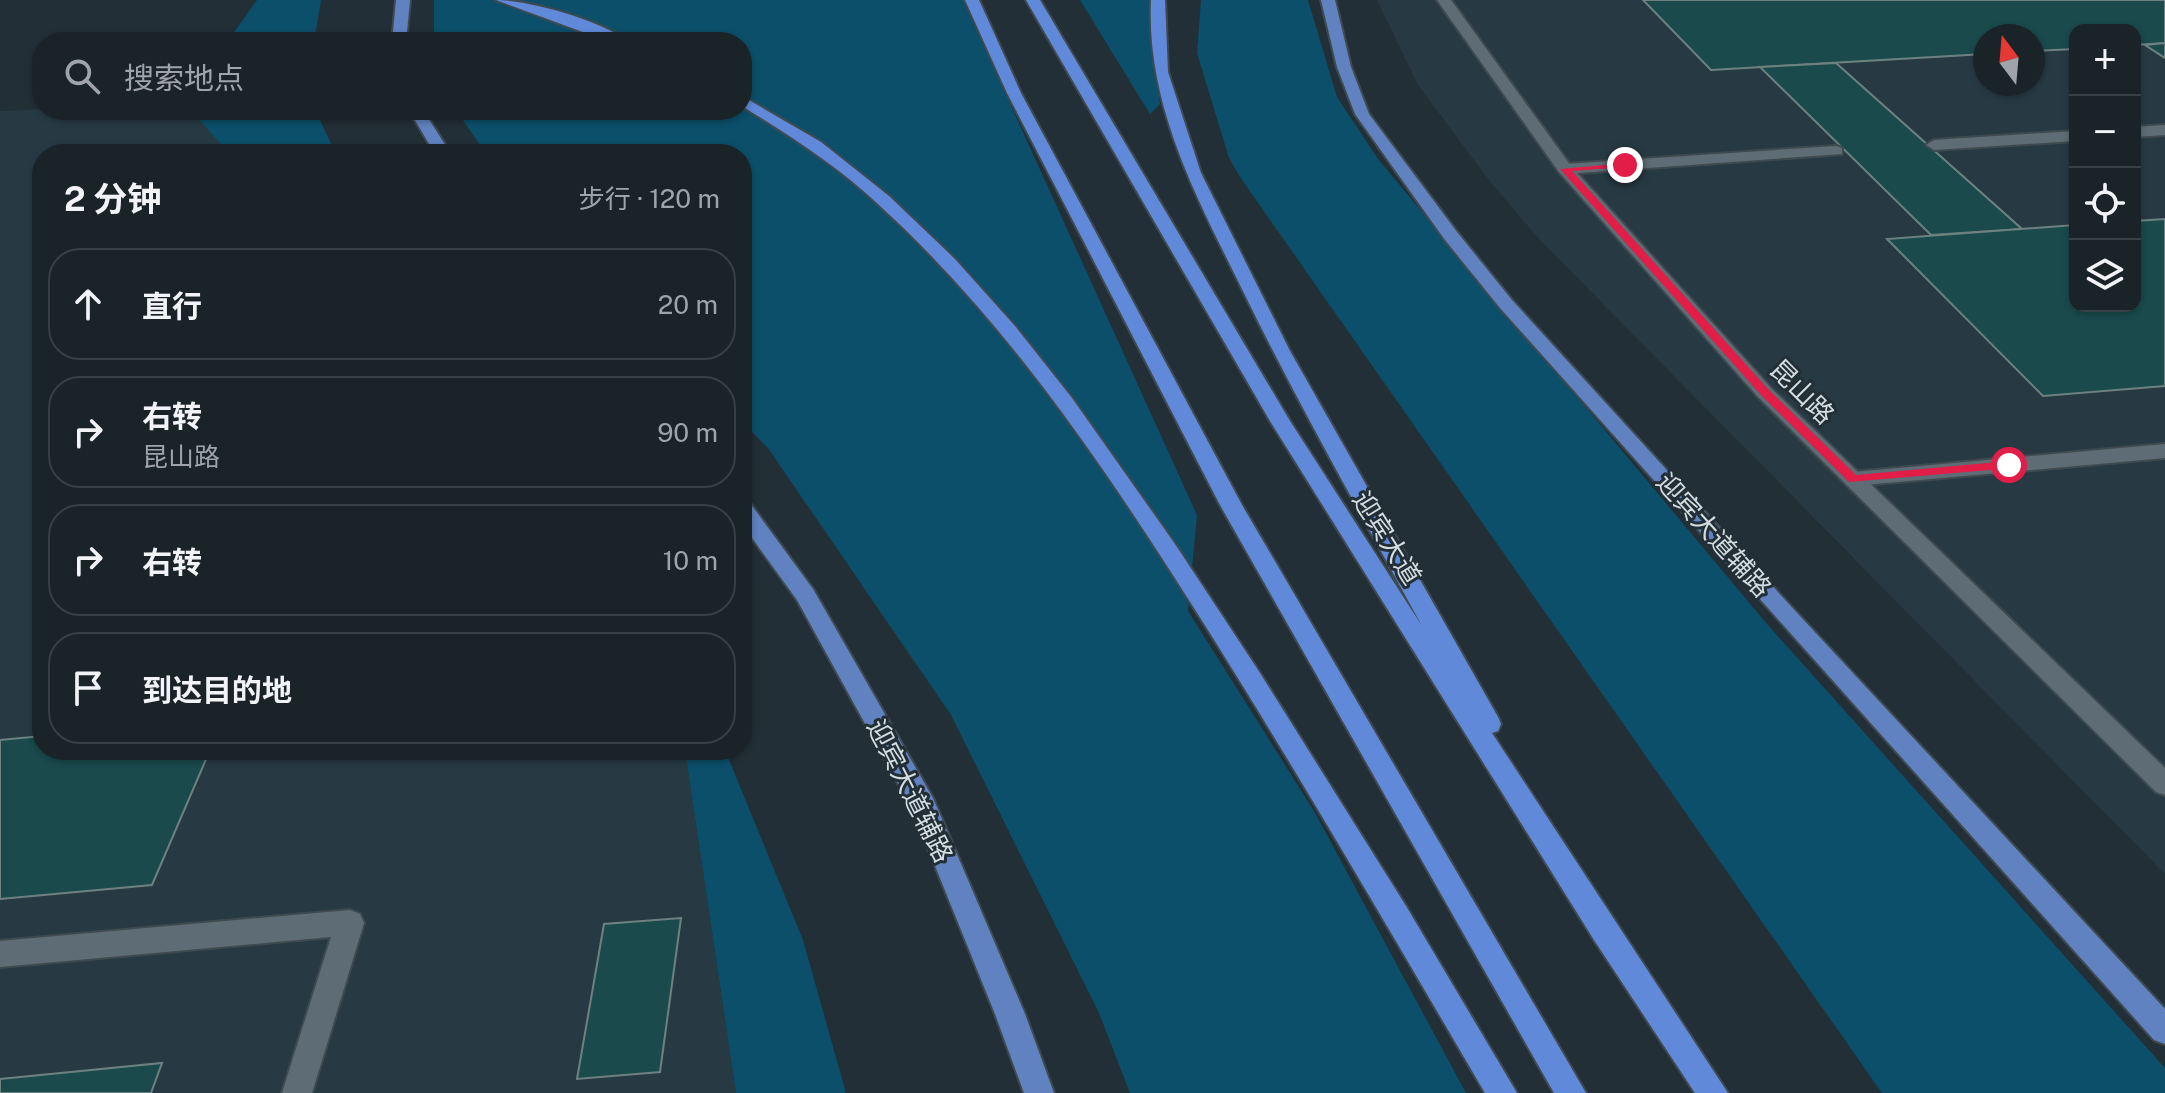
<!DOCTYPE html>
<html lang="zh">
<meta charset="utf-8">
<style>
body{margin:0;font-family:"Public Sans","Noto Sans SC",sans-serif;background:#232b30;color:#f1f3f6}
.controls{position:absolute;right:24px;top:24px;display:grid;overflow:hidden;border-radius:16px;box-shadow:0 2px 6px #0004}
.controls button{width:72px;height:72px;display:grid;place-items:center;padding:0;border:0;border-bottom:2px solid #384045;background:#1a2328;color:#f1f3f6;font:40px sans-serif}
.compass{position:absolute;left:1973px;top:24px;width:72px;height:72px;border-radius:50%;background:#1a2328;box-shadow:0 2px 6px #0004;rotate:344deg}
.stop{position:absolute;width:24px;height:24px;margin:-18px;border:6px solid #e11d48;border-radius:50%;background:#fff}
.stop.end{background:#e11d48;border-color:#fff;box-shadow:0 2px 8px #0008}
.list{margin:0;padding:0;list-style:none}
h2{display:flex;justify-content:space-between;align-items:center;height:104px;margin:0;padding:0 32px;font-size:34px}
h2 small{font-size:26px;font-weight:400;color:#9fa4a8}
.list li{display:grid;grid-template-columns:52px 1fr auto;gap:24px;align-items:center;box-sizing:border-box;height:112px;margin:0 16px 16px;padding:0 16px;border:2px solid #384045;border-radius:32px}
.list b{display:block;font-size:30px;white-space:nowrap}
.list p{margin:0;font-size:26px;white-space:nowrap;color:#9fa4a8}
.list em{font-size:26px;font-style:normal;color:#9fa4a8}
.icon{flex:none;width:44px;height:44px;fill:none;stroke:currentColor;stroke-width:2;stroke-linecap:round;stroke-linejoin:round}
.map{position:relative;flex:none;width:2165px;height:1093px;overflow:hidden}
.search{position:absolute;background:#1a2328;box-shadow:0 2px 6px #0004;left:32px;top:32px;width:720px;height:88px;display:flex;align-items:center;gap:20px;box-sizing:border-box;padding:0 28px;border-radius:32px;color:#9fa4a8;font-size:30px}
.panel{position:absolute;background:#1a2328;box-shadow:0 2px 6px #0004;left:32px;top:144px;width:720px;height:616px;border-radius:32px}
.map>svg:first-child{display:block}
</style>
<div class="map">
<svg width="2165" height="1093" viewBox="0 0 2165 1093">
<rect width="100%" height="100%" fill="#222f36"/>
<g fill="#273a44" fill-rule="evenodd">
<path d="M 1377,0 L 2165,0 L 2165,874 L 1540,240 L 1492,184 L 1418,85 ZM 2075,30 L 2135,30 L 2135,306 L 2075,306 ZM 1985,36 L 2033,36 L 2033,84 L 1985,84 Z"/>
<path d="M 42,109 L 192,110 L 234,154 L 42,154 L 42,750 L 685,750 L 736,1093 L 0,1093 L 0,111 Z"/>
</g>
<g fill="#0b4f6a">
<path d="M 257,0 L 321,0 L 314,42 L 227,42 Z"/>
<path d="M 434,0 L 963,0 L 1197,515 L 1188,611 L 1314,811 L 1466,1093 L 1130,1093 L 1099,1013 L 951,715 L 768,448 L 742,422 L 742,154 L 486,154 L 456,110 L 742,110 L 742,42 L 434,42 Z"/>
<path d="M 1080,0 L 1151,0 L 1149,15 L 1160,104 L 1150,114 Z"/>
<path d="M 1201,0 L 1308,0 L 1337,97 L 1378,159 L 1767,624 L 2165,1068 L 2165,1093 L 1882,1093 L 1242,180 L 1229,158 L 1197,53 Z"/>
<path d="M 191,110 L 315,110 L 336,154 L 229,154 Z"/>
<path d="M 685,750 L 725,750 L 803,940 L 846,1093 L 736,1093 Z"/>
</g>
<g fill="#1a4a4c" stroke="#6e8181" stroke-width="2">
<path d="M 1643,0 L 2165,0 L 2165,43 L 2135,45 L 2135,30 L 2075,30 L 2075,49 L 2033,51 L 2033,36 L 1985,36 L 1985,54 L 1711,70 Z"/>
<path d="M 2165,43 L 2165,58 L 2145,45 Z"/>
<path d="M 1836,63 L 2022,229 L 1931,235 L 1760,67 Z"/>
<path d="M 2165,219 L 2165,386 L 2043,396 L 1887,239 L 2075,225 L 2075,306 L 2135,306 L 2135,221 Z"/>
<path d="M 42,736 L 42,750 L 210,750 L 152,885 L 0,899 L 0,740 Z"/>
<path d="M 681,918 L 660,1072 L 577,1079 L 604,924 Z"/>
<path d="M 162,1063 L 151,1093 L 0,1093 L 0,1079 Z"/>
</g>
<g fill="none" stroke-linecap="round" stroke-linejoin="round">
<g stroke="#3f4a50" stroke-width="4">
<g id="service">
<path d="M 2165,125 L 2165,135 L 2135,137 L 2135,127 Z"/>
<path d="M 2075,131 L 2075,141 L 1934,150 L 1926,145 L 1934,140 Z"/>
<path d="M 1836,146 L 1842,148 L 1842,154 L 1565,174 L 1557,169 L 1565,164 Z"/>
<path d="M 2165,444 L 2165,458 L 1853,486 L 1846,484 L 1843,479 L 1846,474 L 1853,472 Z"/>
<path d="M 350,910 L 360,914 L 364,923 L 312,1093 L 282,1093 L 331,937 L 0,967 L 0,941 Z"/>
</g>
</g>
<g stroke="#3f4a50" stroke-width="4">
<path id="minor" d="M 1437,0 L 1451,0 L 1571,166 L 1772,389 L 2165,768 L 2165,795 L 2156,792 L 1758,397 L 1559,172 Z"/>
</g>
<g stroke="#3f4a50" stroke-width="4">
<g id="primary">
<path d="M 396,0 L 410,0 L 406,42 L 392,42 Z"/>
<path d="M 1321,0 L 1335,0 L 1351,67 L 1369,114 L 1457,232 L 1512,300 L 1787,602 L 2165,1009 L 2165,1044 L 2154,1040 L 1500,308 L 1445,240 L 1355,114 L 1337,67 Z"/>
<path d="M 409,110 L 423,110 L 451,154 L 435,154 Z"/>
<path d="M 742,501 L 750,503 L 813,589 L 933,798 L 1025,1014 L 1054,1093 L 1024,1093 L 995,1014 L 912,809 L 797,600 L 742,524 Z"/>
</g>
</g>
<g stroke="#3f4a50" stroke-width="4">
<g id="trunk">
<path d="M 496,0 C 528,0 604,21 628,42 L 610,42 Z"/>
<path d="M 965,0 L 979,0 L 1021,93 L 1242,505 L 1586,1093 L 1554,1093 L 1220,505 L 1007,93 Z"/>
<path d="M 1026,0 L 1040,0 L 1290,421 L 1422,626 C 1361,514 1297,402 1241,287 C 1196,196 1146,104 1151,0 L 1165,0 L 1168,72 L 1201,173 L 1290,351 L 1498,717 L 1501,724 L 1498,731 L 1492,733 L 1728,1093 L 1695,1093 L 1594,940 L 1270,421 Z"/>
<path d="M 742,96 L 821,142 L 889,196 L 954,258 L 1015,326 L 1072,398 L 1175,544 L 1260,673 L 1406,906 L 1517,1093 L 1485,1093 C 1397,943 1310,793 1218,646 C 1119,489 1017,331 879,205 C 838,166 790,136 742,106 Z"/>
</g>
</g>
<use href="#service" fill="#5e6d75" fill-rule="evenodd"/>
<use href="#minor" fill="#5e6d75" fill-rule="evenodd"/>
<use href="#primary" fill="#6082c1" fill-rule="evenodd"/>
<use href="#trunk" fill="#6189da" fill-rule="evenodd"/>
</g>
<path fill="#e11d48" d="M 1628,163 L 1625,167 L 1572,171 L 1769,390 L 1856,475 L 2009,461 L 2015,465 L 2013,468 L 1849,482 L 1761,395 L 1560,169 Z"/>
<g text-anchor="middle" stroke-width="6" stroke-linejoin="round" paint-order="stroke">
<g font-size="26" fill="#d3dce0" stroke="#222f36">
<text transform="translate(1802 392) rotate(45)" y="9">昆山路</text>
<text transform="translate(1714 535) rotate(48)" y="9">迎宾大道辅路</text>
<text transform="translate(1387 538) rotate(58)" y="9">迎宾大道</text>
<text transform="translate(910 791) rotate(63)" y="9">迎宾大道辅路</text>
</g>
</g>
</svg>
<div class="controls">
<button>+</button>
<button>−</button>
<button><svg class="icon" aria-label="locate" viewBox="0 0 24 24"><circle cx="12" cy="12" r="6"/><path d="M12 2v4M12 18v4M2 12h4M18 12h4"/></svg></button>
<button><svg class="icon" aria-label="layers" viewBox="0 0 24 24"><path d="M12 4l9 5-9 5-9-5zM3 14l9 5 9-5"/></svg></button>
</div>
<svg class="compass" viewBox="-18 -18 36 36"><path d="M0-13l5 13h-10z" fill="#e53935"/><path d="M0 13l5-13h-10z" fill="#9fa4a8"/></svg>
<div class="stop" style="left:2009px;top:465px"></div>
<div class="stop end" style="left:1625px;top:165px"></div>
<div class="search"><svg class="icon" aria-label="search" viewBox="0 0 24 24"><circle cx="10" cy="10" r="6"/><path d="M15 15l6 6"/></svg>搜索地点</div>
<section class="panel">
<h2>2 分钟<small>步行 · 120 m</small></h2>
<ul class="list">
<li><svg class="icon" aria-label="ahead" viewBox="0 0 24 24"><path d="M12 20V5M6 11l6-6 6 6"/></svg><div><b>直行</b></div><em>20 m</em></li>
<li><svg class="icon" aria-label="right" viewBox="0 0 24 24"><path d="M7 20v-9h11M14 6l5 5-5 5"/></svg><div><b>右转</b><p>昆山路</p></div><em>90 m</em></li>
<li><svg class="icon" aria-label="right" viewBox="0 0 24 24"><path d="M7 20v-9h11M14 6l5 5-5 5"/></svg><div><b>右转</b></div><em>10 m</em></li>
<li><svg class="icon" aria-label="arrive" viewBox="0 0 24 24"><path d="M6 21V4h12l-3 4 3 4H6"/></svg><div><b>到达目的地</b></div></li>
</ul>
</section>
</div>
